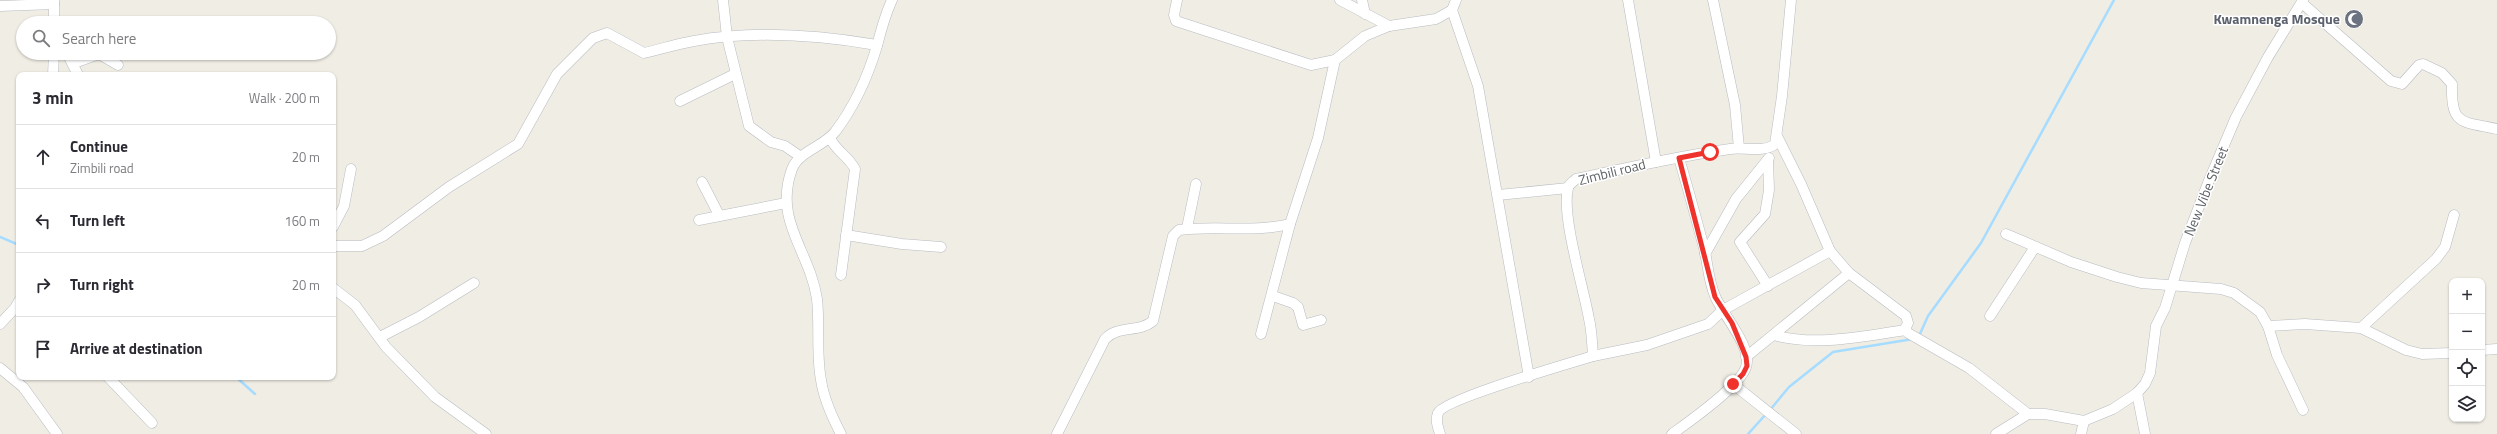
<!DOCTYPE html>
<meta charset="utf-8">
<style>
body{margin:0;font-family:"Titillium Web",sans-serif;background:#f2f2f3;color:#2b2b33}
.controls{position:absolute;right:12px;bottom:12px;display:grid;overflow:hidden;border-radius:8px;box-shadow:0 1px 3px #0004}
.controls button{width:36px;height:36px;display:grid;place-items:center;padding:0;border:0;border-bottom:1px solid #e1e1e2;background:#fff;color:#2b2b33;font:20px sans-serif}
.stop{position:absolute;width:12px;height:12px;margin:-9px;border:3px solid #f0322c;border-radius:50%;background:#fff}
.stop.end{background:#f0322c;border-color:#fff;box-shadow:0 1px 4px #0008}
.list{margin:0;padding:0;list-style:none}
h2{display:flex;justify-content:space-between;align-items:center;height:52px;margin:0;padding:0 16px;font-size:17px}
h2 small{font-size:13px;font-weight:400;color:#7c7c81}
.list li{display:grid;grid-template-columns:26px 1fr auto;gap:12px;align-items:center;box-sizing:border-box;height:64px;padding:0 16px;border-top:1px solid #e1e1e2}
.list b{display:block;font-size:15px;white-space:nowrap}
.list p{margin:0;font-size:13px;white-space:nowrap;color:#7c7c81}
.list em{font-size:13px;font-style:normal;color:#7c7c81}
.icon{flex:none;width:22px;height:22px;fill:none;stroke:currentColor;stroke-width:2;stroke-linecap:round;stroke-linejoin:round}
.map{position:relative;flex:none;width:2497px;height:434px;overflow:hidden}
.search{position:absolute;background:#fff;box-shadow:0 1px 3px #0004;left:16px;top:16px;width:320px;height:44px;display:flex;align-items:center;gap:10px;box-sizing:border-box;padding:0 14px;border-radius:22px;color:#7c7c81;font-size:15px}
.panel{position:absolute;background:#fff;box-shadow:0 1px 3px #0004;left:16px;top:72px;width:320px;height:308px;border-radius:8px}
.map>svg:first-child{display:block}
</style>
<div class="map">
<svg width="2497" height="434" viewBox="0 0 2497 434">
<rect width="100%" height="100%" fill="#f0ede5"/>
<g fill="none" stroke-linecap="round" stroke-linejoin="round">
<g stroke="#a6dcff" stroke-width="2.5">
<path d="M 0,237 L 19,245"/>
<path d="M 1919,336 L 1928,316 L 1981,243 L 2114,0"/>
<path d="M 236,377 L 255,394"/>
<path d="M 1770,410 L 1789,387 L 1833,352 L 1913,339"/>
<path d="M 1748,434 L 1767,413"/>
</g>
<g stroke="#b8bbc0" stroke-width="11">
<g id="street">
<path d="M 54,0 L 54,23"/>
<path d="M 723,0 L 727,37 L 749,126 L 771,142 L 785,146 L 801,157"/>
<path d="M 1177,0 L 1174,15 L 1176,21 L 1311,65 L 1335,60"/>
<path d="M 1340,0 L 1389,26"/>
<path d="M 1362,0 L 1365,14"/>
<path d="M 1628,0 L 1656,162"/>
<path d="M 1713,0 L 1735,105 L 1739,148"/>
<path d="M 2302,3 L 2391,81 L 2402,84 L 2419,65 L 2423,64 L 2442,73 L 2452,84 C 2451,126 2461,121 2497,129"/>
<path d="M 0,6 L 54,4"/>
<path d="M 1452,10 L 1478,86 L 1529,377"/>
<path d="M 67,53 L 78,75"/>
<path d="M 74,63 L 99,54 L 118,65"/>
<path d="M 53,75 L 54,53"/>
<path d="M 680,101 L 735,74"/>
<path d="M 1777,136 L 1801,184 L 1830,251 L 1849,273 L 1906,316 L 1908,323 L 1905,329 L 1908,333 L 1969,368 L 2028,414"/>
<path d="M 830,138 C 836,151 849,157 855,169 L 841,275"/>
<path d="M 702,182 L 719,215"/>
<path d="M 1498,195 L 1568,188"/>
<path d="M 699,220 L 786,203"/>
<path d="M 333,227 L 344,206 L 351,169"/>
<path d="M 1187,228 L 1196,184"/>
<path d="M 2006,234 L 2071,262 L 2117,277 L 2141,283 L 2221,289 L 2234,293 L 2260,312 L 2268,326 L 2277,355 L 2303,410"/>
<path d="M 846,235 L 902,244 L 941,247"/>
<path d="M 333,246 L 362,246 L 383,236 L 449,187 L 518,144 L 557,74 L 593,38 L 607,33 L 644,53 C 661,49 677,44 694,41 C 754,30 818,35 877,45"/>
<path d="M 1705,254 L 1736,199 L 1769,158"/>
<path d="M 1768,286 L 1740,242 L 1765,214 L 1769,190 L 1768,160"/>
<path d="M 333,288 L 355,305 L 386,347 L 435,397 L 486,434"/>
<path d="M 1273,296 L 1293,303 L 1298,307 L 1303,325 L 1321,320"/>
<path d="M 1990,316 L 2035,247"/>
<path d="M 0,324 L 15,308 L 19,301"/>
<path d="M 2268,326 L 2305,324 L 2361,328 L 2406,350 L 2422,354 L 2452,353"/>
<path d="M 2361,328 L 2436,259 L 2445,247 L 2454,215"/>
<path d="M 1261,334 L 1290,224 L 1318,138 L 1335,60 L 1365,36 L 1389,26 L 1436,19 L 1452,10 L 1456,0"/>
<path d="M 1774,335 C 1816,347 1864,336 1906,330"/>
<path d="M 380,337 L 419,317 L 474,283"/>
<path d="M 2482,350 L 2497,349"/>
<path d="M 1593,356 L 1647,345 L 1708,324 L 1723,310 L 1830,251"/>
<path d="M 1746,357 L 1849,273"/>
<path d="M 0,368 L 23,387 L 57,434"/>
<path d="M 108,377 L 152,423"/>
<path d="M 1733,384 L 1796,434"/>
<path d="M 2137,393 L 2145,434"/>
<path d="M 841,434 C 832,417 824,400 821,380 C 816,354 820,326 817,299 C 810,251 773,221 792,169 C 799,151 823,147 835,132 C 854,107 868,76 877,46 C 881,30 885,15 892,0"/>
<path d="M 1057,434 L 1105,339 C 1118,325 1139,333 1153,321 L 1173,236 L 1179,230 C 1216,225 1253,233 1290,224"/>
<path d="M 1440,434 C 1438,427 1435,421 1438,413 C 1444,399 1571,363 1593,356 C 1592,344 1592,331 1589,319 C 1584,289 1561,216 1568,188 C 1569,184 1573,182 1576,179 C 1627,168 1678,156 1730,149 C 1743,147 1765,153 1775,144 L 1782,96 L 1791,0"/>
<path d="M 1672,434 C 1690,421 1740,386 1746,367 C 1753,347 1722,314 1715,296 C 1709,282 1708,267 1705,252 C 1697,221 1688,189 1679,158"/>
<path d="M 1996,434 L 2028,414 L 2045,414 L 2084,421 L 2113,409 L 2137,393 L 2145,384 L 2150,373 L 2156,326 L 2165,308 L 2185,243 L 2208,183 L 2236,117 L 2268,57 L 2303,0"/>
<path d="M 2081,434 L 2084,421"/>
</g>
</g>
<use href="#street" stroke="#fff" stroke-width="10"/>
</g>
<g fill="none" stroke-linecap="round" stroke-linejoin="round">
<path stroke="#f0322c" stroke-width="5" d="M 1710,152 L 1679,158 L 1715,297 L 1732,323 L 1746,357 L 1747,366 L 1743,374 L 1733,384"/>
</g>
<defs>
<g id="mosque-disc" transform="scale(1)"><circle r="9.5" fill="#6b7280" stroke="#fff"/><path d="M3.5-4.9A6 6 0 1 0 3.5 4.9A5 5 0 1 1 3.5-4.9Z" fill="#fff"/></g>
</defs>
<g fill-rule="evenodd">
<use href="#mosque-disc" x="2354" y="19"/>
</g>
<g text-anchor="middle" stroke-width="3" stroke-linejoin="round" paint-order="stroke">
<g font-size="14" font-weight="bold" fill="#5b616d" stroke="#fff" text-anchor="end">
<text x="2340" y="24">Kwamnenga Mosque</text>
</g>
<g font-size="14" fill="#5d6266" stroke="#fff">
<text transform="translate(1612 172) rotate(-14)" y="5">Zimbili road</text>
<text transform="translate(2206 191) rotate(-68)" y="5">New Vibe Street</text>
</g>
</g>
</svg>
<div class="controls">
<button>+</button>
<button>−</button>
<button><svg class="icon" aria-label="locate" viewBox="0 0 24 24"><circle cx="12" cy="12" r="6"/><path d="M12 2v4M12 18v4M2 12h4M18 12h4"/></svg></button>
<button><svg class="icon" aria-label="layers" viewBox="0 0 24 24"><path d="M12 4l9 5-9 5-9-5zM3 14l9 5 9-5"/></svg></button>
</div>
<div class="stop" style="left:1710px;top:152px"></div>
<div class="stop end" style="left:1733px;top:384px"></div>
<div class="search"><svg class="icon" aria-label="search" viewBox="0 0 24 24"><circle cx="10" cy="10" r="6"/><path d="M15 15l6 6"/></svg>Search here</div>
<section class="panel">
<h2>3 min<small>Walk · 200 m</small></h2>
<ul class="list">
<li><svg class="icon" aria-label="ahead" viewBox="0 0 24 24"><path d="M12 20V5M6 11l6-6 6 6"/></svg><div><b>Continue</b><p>Zimbili road</p></div><em>20 m</em></li>
<li><svg class="icon" aria-label="left" viewBox="0 0 24 24"><path d="M17 20v-9H6M10 6l-5 5 5 5"/></svg><div><b>Turn left</b></div><em>160 m</em></li>
<li><svg class="icon" aria-label="right" viewBox="0 0 24 24"><path d="M7 20v-9h11M14 6l5 5-5 5"/></svg><div><b>Turn right</b></div><em>20 m</em></li>
<li><svg class="icon" aria-label="arrive" viewBox="0 0 24 24"><path d="M6 21V4h12l-3 4 3 4H6"/></svg><div><b>Arrive at destination</b></div></li>
</ul>
</section>
</div>
